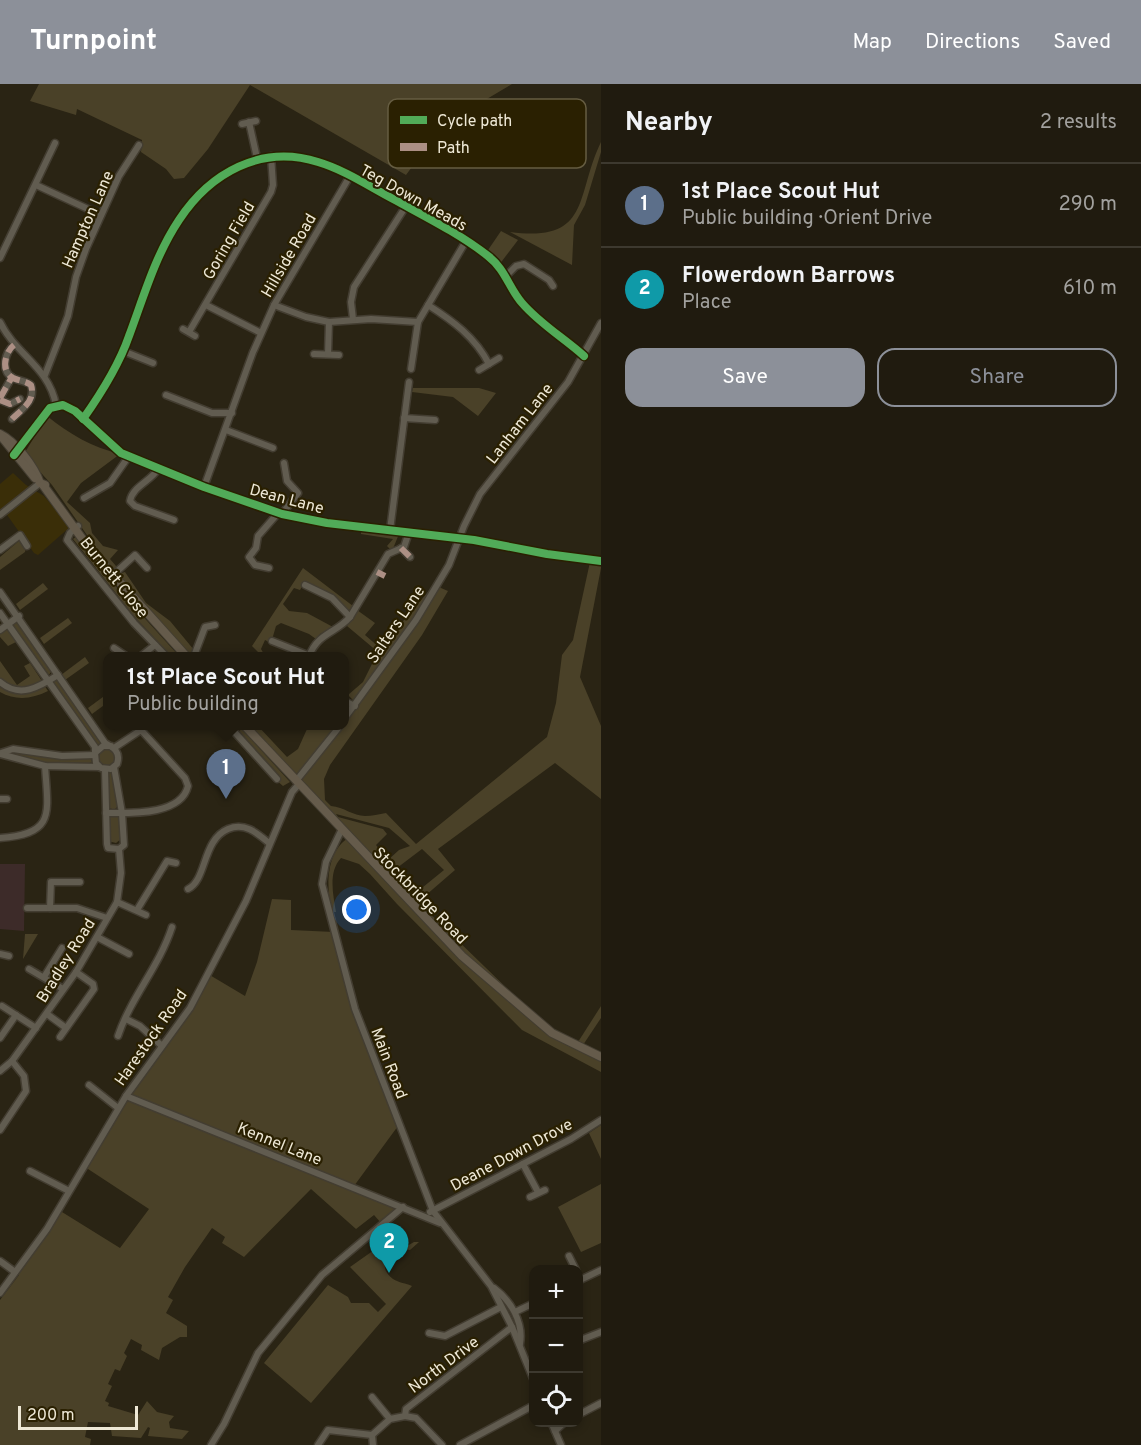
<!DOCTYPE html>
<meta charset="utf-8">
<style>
body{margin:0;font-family:Overpass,sans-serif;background:#2d281d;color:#f1f3f6}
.controls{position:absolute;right:18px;bottom:18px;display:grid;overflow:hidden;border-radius:12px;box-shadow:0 3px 9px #0003}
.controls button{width:54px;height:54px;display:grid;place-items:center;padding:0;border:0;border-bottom:2px solid #3d392f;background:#201b0f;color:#f1f3f6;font:30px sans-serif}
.scale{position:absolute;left:18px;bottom:15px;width:120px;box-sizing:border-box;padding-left:6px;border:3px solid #eee8d6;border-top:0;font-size:16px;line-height:21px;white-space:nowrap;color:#eee8d6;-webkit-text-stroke:4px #2a2001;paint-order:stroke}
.you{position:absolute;left:357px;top:826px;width:21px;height:21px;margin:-15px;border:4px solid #fff;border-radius:50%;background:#1a73e8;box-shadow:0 0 0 9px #1a73e833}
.badge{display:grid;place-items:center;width:39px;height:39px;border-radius:50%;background:#8c9099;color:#fff;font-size:20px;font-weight:700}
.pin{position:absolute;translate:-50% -50px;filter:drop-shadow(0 2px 3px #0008)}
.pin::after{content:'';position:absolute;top:32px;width:21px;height:18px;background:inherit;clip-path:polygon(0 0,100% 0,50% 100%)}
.popup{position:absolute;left:103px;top:568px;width:246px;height:78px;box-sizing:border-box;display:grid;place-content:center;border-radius:12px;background:#201b0f;filter:drop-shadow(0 2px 4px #0005);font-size:20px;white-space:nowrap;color:#a2a19e}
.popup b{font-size:22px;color:#f1f3f6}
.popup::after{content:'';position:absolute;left:50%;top:100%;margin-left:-12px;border:12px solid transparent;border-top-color:#201b0f}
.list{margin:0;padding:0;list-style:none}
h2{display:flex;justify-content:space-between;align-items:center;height:78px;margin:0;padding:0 24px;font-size:26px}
h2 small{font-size:20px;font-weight:400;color:#a2a19e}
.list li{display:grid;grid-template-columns:39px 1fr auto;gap:18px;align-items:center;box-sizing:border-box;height:84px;padding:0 24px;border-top:2px solid #3d392f}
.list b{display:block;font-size:22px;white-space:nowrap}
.list p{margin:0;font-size:20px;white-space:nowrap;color:#a2a19e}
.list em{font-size:20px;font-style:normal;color:#a2a19e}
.actions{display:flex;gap:12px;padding:18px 24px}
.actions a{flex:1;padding:14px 0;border:2px solid #8c9099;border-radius:18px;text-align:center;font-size:21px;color:#8c9099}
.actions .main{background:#8c9099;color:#fff}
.icon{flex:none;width:33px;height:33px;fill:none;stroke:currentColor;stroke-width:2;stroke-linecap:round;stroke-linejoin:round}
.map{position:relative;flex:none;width:601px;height:1361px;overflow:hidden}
header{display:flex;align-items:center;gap:36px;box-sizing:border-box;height:84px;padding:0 30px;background:#8c9099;color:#fff}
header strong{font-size:28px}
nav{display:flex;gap:33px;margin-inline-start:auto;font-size:21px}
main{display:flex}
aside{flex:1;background:#201b0f}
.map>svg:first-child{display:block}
</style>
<header>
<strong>Turnpoint</strong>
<nav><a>Map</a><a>Directions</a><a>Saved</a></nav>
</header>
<main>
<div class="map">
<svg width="601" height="1361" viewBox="0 0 601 1361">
<rect width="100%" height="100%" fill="#2a2414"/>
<path fill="#3a2e08" d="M 13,389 L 26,401 L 44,412 L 70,443 L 38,471 L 34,469 L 5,428 L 0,431 L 0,400 Z"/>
<path fill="#3d2b29" d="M 0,780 L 25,780 L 24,847 L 0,845 Z"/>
<g fill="#4a4128" fill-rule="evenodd">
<path d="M 39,0 L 512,0 L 443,41 L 406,91 L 250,1 L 208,65 L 184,94 L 174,95 L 166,85 L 141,68 L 142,56 L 77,25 L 76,31 L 30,17 Z"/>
<path d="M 601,58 L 601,68 L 585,121 L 574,141 L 572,181 L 510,148 C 592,159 575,111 601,58 Z"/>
<path d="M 501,147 L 518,156 L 499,181 L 486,169 Z"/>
<path d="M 413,304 L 479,304 L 496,309 L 478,332 L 453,313 L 412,308 Z"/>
<path d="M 47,332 C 69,350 92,363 120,370 L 81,399 L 67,418 L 90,439 L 92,449 L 103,462 L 118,466 L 110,475 L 122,489 L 125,488 L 146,519 L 170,537 L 199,572 L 190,572 L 103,474 L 52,401 L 24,370 Z"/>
<path d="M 361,445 L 399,450 L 392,467 L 353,523 L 348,527 L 304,499 L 300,506 L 294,504 L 283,520 L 289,527 L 307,529 L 333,543 L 320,550 L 316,555 L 309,550 L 281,539 L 276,542 L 271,559 L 265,556 L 261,565 L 265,572 L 262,572 L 252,562 L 303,484 L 353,522 L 390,465 L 387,462 L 393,455 L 361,450 Z"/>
<path d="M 77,452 L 118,505 L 179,572 L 171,572 L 133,531 L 73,455 Z"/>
<path d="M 20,456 L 26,463 L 25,468 L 0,486 L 0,473 Z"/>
<path d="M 590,478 L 601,480 L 601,484 L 580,593 L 601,642 L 601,715 L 555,679 L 438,765 L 455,786 L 418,818 L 551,947 L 601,972 L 601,988 L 522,946 L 397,820 L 370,790 L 359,780 L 341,774 C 328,788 333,810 336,828 L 332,828 C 326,804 325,767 350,753 L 249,642 L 258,642 L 287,673 L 298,665 L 307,645 L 320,642 L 344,642 L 345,622 L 350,622 L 353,616 L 348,611 L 363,598 L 378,568 L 347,542 L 357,526 L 375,539 L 365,551 L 380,564 L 434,501 L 448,507 L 422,551 L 330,681 L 324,695 L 325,716 L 331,722 C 344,723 353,732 365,732 C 372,732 379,730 386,729 L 416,760 L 547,653 L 556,619 L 562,571 L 573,556 ZM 336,730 L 389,744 L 410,762 L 399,766 L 388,776 L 376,761 L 387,750 L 383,745 L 338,733 ZM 422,765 L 444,786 L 412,812 L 389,790 Z"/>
<path d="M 43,499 L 48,505 L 20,526 L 16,520 Z"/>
<path d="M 68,534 L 72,539 L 44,560 L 40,554 Z"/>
<path d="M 17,536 L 52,586 L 49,591 L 15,545 L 13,541 Z"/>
<path d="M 7,542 L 16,558 L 8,562 L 0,553 L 0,548 Z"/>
<path d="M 85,573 L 89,579 L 65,596 L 61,591 Z"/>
<path d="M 0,577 L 17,601 L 30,592 L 24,582 L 30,579 L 42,597 C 26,605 16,605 0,595 Z"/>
<path d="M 53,596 L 59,596 L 102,657 L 100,660 L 96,660 L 52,600 Z"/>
<path d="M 0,601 C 16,611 27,608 44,601 L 48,607 C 32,615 16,617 0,608 Z"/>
<path d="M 107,610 L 107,619 L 92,630 L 88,624 Z"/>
<path d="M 242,645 L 290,698 L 283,702 L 276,696 L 279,691 L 239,647 Z"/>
<circle cx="106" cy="673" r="9"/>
<path d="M 16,668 L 90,673 L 92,678 C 76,687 33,679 16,671 Z"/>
<path d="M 112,687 L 118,722 L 114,726 L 108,723 L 107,688 Z"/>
<path d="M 108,731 L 119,731 L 121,755 L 116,759 L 108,757 Z"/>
<path d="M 272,815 L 291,816 L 291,846 L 334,848 L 350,909 L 398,1042 L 354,1102 L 129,1013 L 190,924 L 208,890 L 245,912 L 257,878 Z"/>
<path d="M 25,850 L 38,850 L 23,875 Z"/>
<path d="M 601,922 L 601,934 L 583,961 L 578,958 Z"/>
<path d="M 127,1015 L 398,1124 L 381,1139 L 374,1131 L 356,1145 L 311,1105 L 244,1173 L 222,1159 L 225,1153 L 212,1144 L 185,1183 L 168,1213 L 173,1216 L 166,1229 L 187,1242 L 187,1253 L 180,1253 L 162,1264 L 159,1276 L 141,1266 L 142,1261 L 131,1255 L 124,1269 L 127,1272 L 120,1287 L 115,1285 L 108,1300 L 112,1302 L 105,1317 L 109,1319 L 108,1322 L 138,1331 L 147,1317 L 157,1328 L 174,1332 L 169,1338 L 170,1344 L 189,1347 L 182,1355 L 148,1352 L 150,1344 L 148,1343 L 141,1354 L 112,1352 L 110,1339 L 88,1338 L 85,1353 L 91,1355 L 90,1361 L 0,1361 L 0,1216 L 19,1191 L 17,1189 L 62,1128 L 120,1164 L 149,1125 L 85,1083 Z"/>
<path d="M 601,1041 L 601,1075 L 589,1049 Z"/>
<path d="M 601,1100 L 601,1159 L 581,1168 L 558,1123 Z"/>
<path d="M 414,1158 L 419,1158 L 410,1166 C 389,1164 375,1182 393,1195 C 399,1199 406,1199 412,1202 L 311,1319 L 264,1279 L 328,1201 L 348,1213 L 351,1219 L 369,1219 L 378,1228 L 386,1220 L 350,1183 L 384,1159 L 407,1162 Z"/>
</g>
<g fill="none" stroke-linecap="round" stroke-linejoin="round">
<g stroke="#433d31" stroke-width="9">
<g id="minor">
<path d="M 249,38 L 257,74"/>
<path d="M 242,40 L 256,37"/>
<path d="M 36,101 L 101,131"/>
<path d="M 0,174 L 55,59"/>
<path d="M 506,192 L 516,182 L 524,180 L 549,196 L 553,202"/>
<path d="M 206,221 L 261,249"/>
<path d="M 274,221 L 306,233 L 329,238 L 371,235 L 418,238"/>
<path d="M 428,221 C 453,237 475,253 489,280"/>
<path d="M 353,235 L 351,218 L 354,203 L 406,122"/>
<path d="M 0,238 C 15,270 49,283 56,321"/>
<path d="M 183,245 L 195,252"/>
<path d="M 189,248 L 271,108 L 273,101 L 271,72"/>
<path d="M 254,266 L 274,221 L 350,92"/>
<path d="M 123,267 L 153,279"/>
<path d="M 314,270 L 339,271"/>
<path d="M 328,270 L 329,238"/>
<path d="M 411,285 L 418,238 L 466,157"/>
<path d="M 479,286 L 499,274"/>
<path d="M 45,291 L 68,232 L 76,193 L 86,165 L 119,92 L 139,61"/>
<path d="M 166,311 L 212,329 L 232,329"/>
<path d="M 0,314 L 12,293"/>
<path d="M 0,316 L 10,320 L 20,315"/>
<path d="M 404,334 L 435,336"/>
<path d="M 12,335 C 22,325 36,317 31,301 C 26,297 19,297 13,294 C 0,287 5,268 14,261"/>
<path d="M 83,335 C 100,311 119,281 129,252 C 144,212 155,172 179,136 C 210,89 261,60 318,78 C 345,86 370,103 395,116 C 426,133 460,150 488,172 C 505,185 509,204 522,219 C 540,240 564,254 584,272"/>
<path d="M 226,346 L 273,364"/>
<path d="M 16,369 L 50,324 L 63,321 L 75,327 L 121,369 L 204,403 L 282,430 L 327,439 L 474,456 L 547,470 L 601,477"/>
<path d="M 158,385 C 151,397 132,403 130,417 L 135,422 L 174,436"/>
<path d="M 204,403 L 253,268"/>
<path d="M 84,414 L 110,399 L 129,372"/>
<path d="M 282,430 L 298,409 L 287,397 L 284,379"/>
<path d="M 0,431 L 40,399"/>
<path d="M 78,442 L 70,449 L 67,456 L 134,539 L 166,572"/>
<path d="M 390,446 L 409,298"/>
<path d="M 401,464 L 410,473"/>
<path d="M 0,466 L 20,451 L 27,462"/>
<path d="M 269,484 L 255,481 L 249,473 L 256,464 L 258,452 L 279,428"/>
<path d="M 113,491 L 135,471 L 147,484"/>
<path d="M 305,501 L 332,514 L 350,533"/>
<path d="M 0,508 L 105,659 C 114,664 121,668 117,680 L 111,685 L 101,684 L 96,679 L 95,669 L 103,662 L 111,662"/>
<path d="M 0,529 L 95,663 L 95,669"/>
<path d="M 0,546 L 19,532"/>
<path d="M 272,557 L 310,572"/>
<path d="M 114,564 L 126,572"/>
<path d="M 141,572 L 155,561"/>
<path d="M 194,572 L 205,543 L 215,541"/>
<path d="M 309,572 C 319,548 335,550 350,533 L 388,470 L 404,463 L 409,448"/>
<path d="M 0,598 C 20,615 39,603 58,591"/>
<path d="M 344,617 L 355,622"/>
<path d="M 344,635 L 416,536 L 449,481 L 464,442 L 480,410 L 568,298 L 601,239"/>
<path d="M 229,642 L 277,695"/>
<path d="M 1,669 L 13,665 L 62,672 L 95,671"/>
<path d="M 0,670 L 45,682 L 99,683"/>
<path d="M 114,683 L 122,729 L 124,761 L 119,765"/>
<path d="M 105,686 L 107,760 L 108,764 L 119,765"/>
<path d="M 296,697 L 340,642"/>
<path d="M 0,715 L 7,715"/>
<path d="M 106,729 C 129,729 181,732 188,702 L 185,694 L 141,646 L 114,664"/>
<path d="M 341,747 L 326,778 L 322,800 L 355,925 L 433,1127 L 491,1202 L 512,1243 L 534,1297"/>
<path d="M 0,754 C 56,750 48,729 45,682"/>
<path d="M 188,805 C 207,796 202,756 228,745 C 245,738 257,749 269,759"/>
<path d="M 117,818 L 146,831"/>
<path d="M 27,824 L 77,824 L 107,834"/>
<path d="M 50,824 L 51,798 L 80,798"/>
<path d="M 137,826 L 167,777 L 176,779"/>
<path d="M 97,853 L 129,870"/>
<path d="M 0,870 L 9,872"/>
<path d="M 29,885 L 63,905"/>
<path d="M 44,893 L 62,864"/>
<path d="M 2,922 L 36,944"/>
<path d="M 47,930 L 66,944"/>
<path d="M 126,935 L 140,942 L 162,962"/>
<path d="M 118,952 C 131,913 159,883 172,843"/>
<path d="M 60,953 L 94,905 L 93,900 L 76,888"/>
<path d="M 0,954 L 16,931"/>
<path d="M 0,987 L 12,977 L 76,888 L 117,818 L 121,789 L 119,765"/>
<path d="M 89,1001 L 118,1024"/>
<path d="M 126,1012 L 440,1139"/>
<path d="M 0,1046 L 26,1007 L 24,992 L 12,977"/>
<path d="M 523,1080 L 538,1108"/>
<path d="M 30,1087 L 69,1107"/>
<path d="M 530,1113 L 545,1106"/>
<path d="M 430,1128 L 571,1055 L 601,1036"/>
<path d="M 569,1172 L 576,1186"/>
<path d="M 0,1177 L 15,1188"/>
<path d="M 578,1197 L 601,1186"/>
<path d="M 494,1204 C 510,1216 524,1238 520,1260"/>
<path d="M 0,1209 L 47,1145 L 126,1012 L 190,924 L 246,817 L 292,708 L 299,700"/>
<path d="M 515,1228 L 534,1219"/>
<path d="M 429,1249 L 445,1252 L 501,1223"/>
<path d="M 578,1257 L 601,1248"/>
<path d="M 372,1313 L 390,1335"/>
<path d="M 578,1331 L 601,1319"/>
<path d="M 405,1332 L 416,1334 L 442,1361"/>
<path d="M 551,1338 L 561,1361"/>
<path d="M 555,1347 L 565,1338"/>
<path d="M 372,1351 L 390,1335 L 405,1332 L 406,1325 L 512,1243"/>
<path d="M 372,1351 L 373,1361"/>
<path d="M 211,1361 L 224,1340 L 258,1269 L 322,1191 L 403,1123"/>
<path d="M 318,1361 L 328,1346 L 372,1351"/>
<path d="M 460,1361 L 534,1321"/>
</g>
</g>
<g stroke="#433d31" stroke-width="10">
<g id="major">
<path d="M 0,350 C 16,358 34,382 40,399 L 45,401"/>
<path d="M 1,352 L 35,394"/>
<path d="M 43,401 L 89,464 L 186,572"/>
<path d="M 245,642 L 462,872 L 552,949 L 601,973"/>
</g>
</g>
<use href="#minor" stroke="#615c50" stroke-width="6"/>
<use href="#major" stroke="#655b4b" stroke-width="8"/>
<g stroke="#ac8f84" stroke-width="6" stroke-dasharray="12 6" stroke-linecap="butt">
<path d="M 0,314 L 12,293"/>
<path d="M 0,316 L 10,320 L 20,315"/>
<path d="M 12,335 C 22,325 36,317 31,301 C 26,297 19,297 13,294 C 0,287 5,268 14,261"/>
<path d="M 401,464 L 410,473"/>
<path d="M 377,488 L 385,492"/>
</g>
<g stroke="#2a2001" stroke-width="11">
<g id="cycleway">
<path d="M 83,335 C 100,311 119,281 129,252 C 144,212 155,172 179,136 C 210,89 261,60 318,78 C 345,86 370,103 395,116 C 426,133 460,150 488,172 C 505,185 509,204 522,219 C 540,240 564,254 584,272"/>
<path d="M 14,371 L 50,324 L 63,321 L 75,327 L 121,369 L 204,403 L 282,430 L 327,439 L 474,456 L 547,470 L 601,477"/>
</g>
</g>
<use href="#cycleway" stroke="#51ab58" stroke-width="8"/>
</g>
<g text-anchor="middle" stroke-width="4.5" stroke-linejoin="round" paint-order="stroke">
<g font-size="16" fill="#eee8d6" stroke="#2a2001">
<text transform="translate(414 113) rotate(29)" y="6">Teg Down Meads</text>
<text transform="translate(87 135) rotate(-66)" y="6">Hampton Lane</text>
<text transform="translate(228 156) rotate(-60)" y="6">Goring Field</text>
<text transform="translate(288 171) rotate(-60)" y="6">Hillside Road</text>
<text transform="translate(519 339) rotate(-52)" y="6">Lanham Lane</text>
<text transform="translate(287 414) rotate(15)" y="6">Dean Lane</text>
<text transform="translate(115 493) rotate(51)" y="6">Burnett Close</text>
<text transform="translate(395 540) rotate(-56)" y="6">Salters Lane</text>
<text transform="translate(421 811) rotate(46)" y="6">Stockbridge Road</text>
<text transform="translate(65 876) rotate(-58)" y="6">Bradley Road</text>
<text transform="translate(150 953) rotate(-55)" y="6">Harestock Road</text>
<text transform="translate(390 979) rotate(69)" y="6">Main Road</text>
<text transform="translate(280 1059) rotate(22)" y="6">Kennel Lane</text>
<text transform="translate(511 1070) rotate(-28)" y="6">Deane Down Drove</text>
<text transform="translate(443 1280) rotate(-37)" y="6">North Drive</text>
</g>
</g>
<rect x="388" y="15" width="198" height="69" rx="9" fill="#2a2001" stroke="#655c41" stroke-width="1.5"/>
<rect x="400" y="32" width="27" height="8" fill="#51ab58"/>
<rect x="400" y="59" width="27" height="8" fill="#ac8f84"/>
<g font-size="16" fill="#eee8d6">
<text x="437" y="42">Cycle path</text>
<text x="437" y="69">Path</text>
</g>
</svg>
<div class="controls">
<button>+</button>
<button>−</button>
<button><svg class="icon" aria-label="locate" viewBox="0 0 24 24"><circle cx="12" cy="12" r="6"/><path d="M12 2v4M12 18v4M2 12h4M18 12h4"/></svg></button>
</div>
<div class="scale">200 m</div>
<div class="you"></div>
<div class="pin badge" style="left:226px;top:715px;background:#5c6f8a">1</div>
<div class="popup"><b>1st Place Scout Hut</b>Public building</div>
<div class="pin badge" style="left:389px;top:1189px;background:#0f9aa8">2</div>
</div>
<aside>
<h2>Nearby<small>2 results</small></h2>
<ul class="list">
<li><span class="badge" style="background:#5c6f8a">1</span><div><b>1st Place Scout Hut</b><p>Public building · Orient Drive</p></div><em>290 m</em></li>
<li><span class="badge" style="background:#0f9aa8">2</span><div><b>Flowerdown Barrows</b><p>Place</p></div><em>610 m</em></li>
</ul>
<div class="actions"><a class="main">Save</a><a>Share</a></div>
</aside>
</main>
